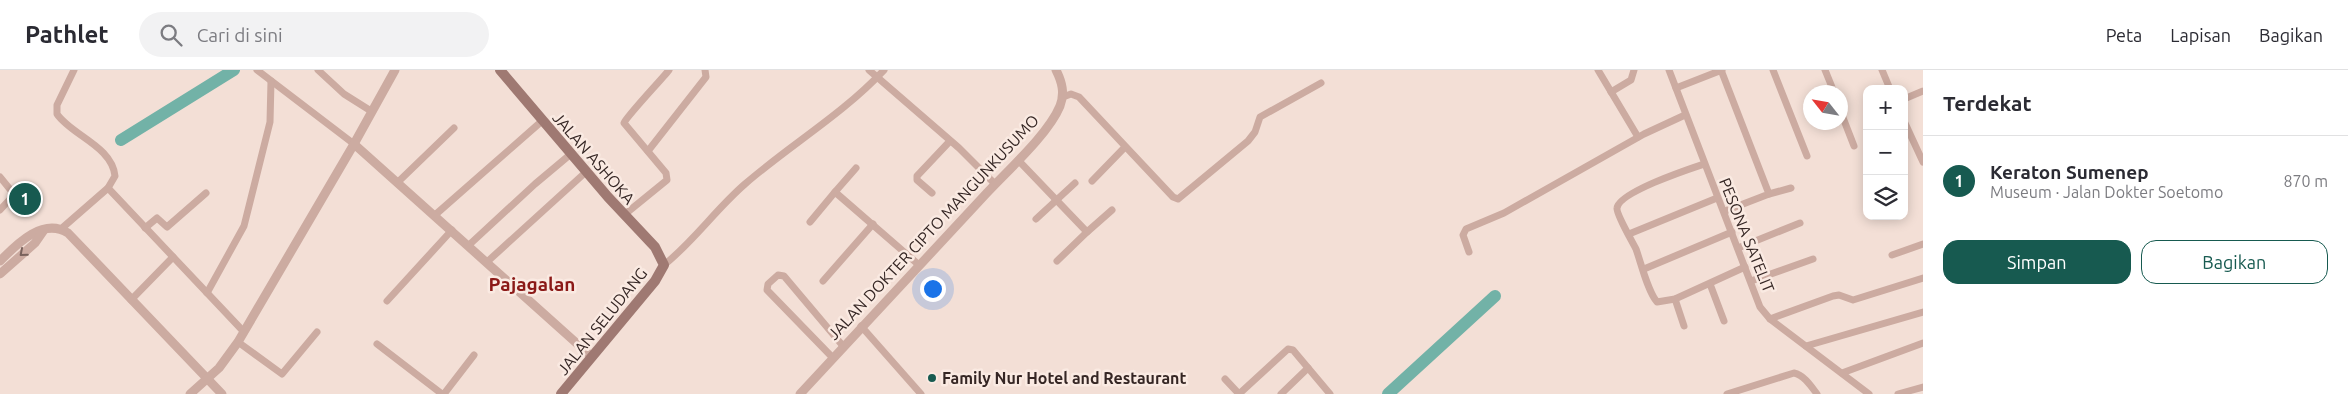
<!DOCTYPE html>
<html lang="id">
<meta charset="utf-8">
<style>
body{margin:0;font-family:Ubuntu,sans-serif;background:#f2f2f3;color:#2b2b33}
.controls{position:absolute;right:15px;top:15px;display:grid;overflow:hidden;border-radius:10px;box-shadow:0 2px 12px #0003}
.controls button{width:45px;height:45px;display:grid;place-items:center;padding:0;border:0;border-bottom:1px solid #e1e1e2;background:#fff;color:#2b2b33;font:25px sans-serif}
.compass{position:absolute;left:1803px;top:15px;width:45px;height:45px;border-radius:50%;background:#fff;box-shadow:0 2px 12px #0003;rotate:301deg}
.you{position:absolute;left:932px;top:218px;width:18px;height:18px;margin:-12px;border:4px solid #fff;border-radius:50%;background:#1a73e8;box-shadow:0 0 0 8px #1a73e833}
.badge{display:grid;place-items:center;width:32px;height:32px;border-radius:50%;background:#175a50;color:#fff;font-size:16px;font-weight:700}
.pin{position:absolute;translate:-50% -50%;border:2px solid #fff;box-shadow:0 1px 5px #0006}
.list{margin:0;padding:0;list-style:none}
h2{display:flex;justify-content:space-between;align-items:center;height:65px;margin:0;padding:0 20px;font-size:21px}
h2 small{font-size:16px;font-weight:400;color:#7c7c81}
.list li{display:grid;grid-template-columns:32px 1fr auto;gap:15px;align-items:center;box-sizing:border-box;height:90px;padding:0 20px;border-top:1px solid #e1e1e2}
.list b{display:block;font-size:19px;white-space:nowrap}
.list p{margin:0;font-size:16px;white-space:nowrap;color:#7c7c81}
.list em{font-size:16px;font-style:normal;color:#7c7c81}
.actions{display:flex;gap:10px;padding:15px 20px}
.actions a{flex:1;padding:11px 0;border:1px solid #175a50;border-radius:15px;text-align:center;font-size:18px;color:#175a50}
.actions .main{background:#175a50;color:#fff}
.icon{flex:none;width:28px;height:28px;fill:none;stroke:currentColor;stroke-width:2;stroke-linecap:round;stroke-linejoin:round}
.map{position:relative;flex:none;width:1923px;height:324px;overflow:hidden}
header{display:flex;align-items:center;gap:30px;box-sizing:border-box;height:70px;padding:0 25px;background:#fff;border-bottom:1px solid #e1e1e2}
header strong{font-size:24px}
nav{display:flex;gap:28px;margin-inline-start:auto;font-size:18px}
.search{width:350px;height:45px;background:#f2f2f3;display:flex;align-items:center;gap:12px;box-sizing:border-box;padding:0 18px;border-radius:28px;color:#7c7c81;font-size:19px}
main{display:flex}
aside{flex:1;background:#fff}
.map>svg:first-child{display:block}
</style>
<header>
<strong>Pathlet</strong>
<div class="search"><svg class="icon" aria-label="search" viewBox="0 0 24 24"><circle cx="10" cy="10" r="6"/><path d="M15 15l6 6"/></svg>Cari di sini</div>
<nav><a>Peta</a><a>Lapisan</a><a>Bagikan</a></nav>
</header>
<main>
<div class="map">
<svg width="1923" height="324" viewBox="0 0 1923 324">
<rect width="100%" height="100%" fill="#f3dfd6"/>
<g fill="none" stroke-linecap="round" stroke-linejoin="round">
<g stroke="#72b2a7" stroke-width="12">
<path d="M 121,70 L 234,0"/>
<path d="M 1388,324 L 1495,226"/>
</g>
<g stroke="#ccaba1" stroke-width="7">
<path d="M 257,0 L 354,74"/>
<path d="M 318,0 L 344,24 L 371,41"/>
<path d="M 869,0 L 959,78 L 995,114"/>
<path d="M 1598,0 L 1638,67"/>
<path d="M 1669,0 L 1760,237 L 1770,249 L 1869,324"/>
<path d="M 1721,0 L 1769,124 L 1725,141"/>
<path d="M 1773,0 L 1807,86"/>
<path d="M 1825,0 L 1834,22"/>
<path d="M 1882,0 L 1890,19"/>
<path d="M 1676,18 L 1722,0"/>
<path d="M 1611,22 L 1631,10 L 1634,0"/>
<path d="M 1063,27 L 1071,24 L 1079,27 L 1173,127 L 1178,129 L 1248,71 L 1255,62 L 1260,47 L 1321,13"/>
<path d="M 1904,29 L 1923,21"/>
<path d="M 1840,40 L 1854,76"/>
<path d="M 1904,51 L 1923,92"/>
<path d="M 648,81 L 706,7 L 705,0"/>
<path d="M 1018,90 L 1087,162 L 1057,191"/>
<path d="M 1704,94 C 1689,99 1619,122 1617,138 C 1616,144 1632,171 1636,179 C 1641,193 1648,222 1657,232 L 1675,229 L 1745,197"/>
<path d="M 0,107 L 13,123 L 12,127 L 0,140"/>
<path d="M 1092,111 L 1125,77"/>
<path d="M 397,113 L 454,58"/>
<path d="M 108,118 L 244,262"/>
<path d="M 835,122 L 856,98"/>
<path d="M 932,123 L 917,110 L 917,106 L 950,71"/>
<path d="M 1769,124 L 1791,118"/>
<path d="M 435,145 L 542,51"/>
<path d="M 624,145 L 667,110 L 666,103 L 624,53 C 626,47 662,9 669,0"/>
<path d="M 1036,149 L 1075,113"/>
<path d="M 810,152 L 835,122 L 919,195"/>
<path d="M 145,158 L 157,148 L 167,157 L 206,123"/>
<path d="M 61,159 L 108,118 L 115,106 C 112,76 71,65 57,44 L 57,35 L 74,0"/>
<path d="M 1087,162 L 1112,140"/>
<path d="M 1629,164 L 1717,128"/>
<path d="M 469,175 L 535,114 L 572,83"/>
<path d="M 1738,178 L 1800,153"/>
<path d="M 1469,182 L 1463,165 L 1466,159 L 1504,143 L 1644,64 L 1685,45"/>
<path d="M 1892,185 L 1923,174"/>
<path d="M 487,192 L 587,101"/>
<path d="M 664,195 C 694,171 716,139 745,114 C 790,75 843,44 884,0"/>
<path d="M 1644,199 L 1732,162"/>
<path d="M 823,211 L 873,154"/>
<path d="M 1751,211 L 1813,189"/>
<path d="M 1710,214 L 1724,251"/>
<path d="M 207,223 L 244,156 L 270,52 L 271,11"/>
<path d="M 1675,229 L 1684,256"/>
<path d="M 131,230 L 173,187"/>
<path d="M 387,231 L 452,160"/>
<path d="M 1770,249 L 1833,226 L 1839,225 L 1853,230 L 1923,208"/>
<path d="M 861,256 L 921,324"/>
<path d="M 238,272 L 282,304 L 317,262"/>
<path d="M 377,274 L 442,324"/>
<path d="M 1806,276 L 1923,242"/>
<path d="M 833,288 L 767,220 L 768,214 L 778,205 L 784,206 L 843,276"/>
<path d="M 1842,303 L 1923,273"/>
<path d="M 1225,309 L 1239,324"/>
<path d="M 444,324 L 474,285"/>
<path d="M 1239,324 L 1288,279 L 1293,280 L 1330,324"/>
<path d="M 1281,324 L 1308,298"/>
<path d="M 1727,324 L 1794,303 C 1804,305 1811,316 1817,324"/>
<path d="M 1898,324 L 1923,317"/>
</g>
<g stroke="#ccaba1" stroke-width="9">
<path d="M 354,74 L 592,287"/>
<path d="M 0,191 C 17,174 43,147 68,163 L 222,324"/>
<path d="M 0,204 L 35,173 L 44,160"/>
<path d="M 190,324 L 219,298 L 238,272 L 354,74 L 395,0"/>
<path d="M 800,324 C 861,258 922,192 984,126 C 1006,102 1048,65 1060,36 C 1065,23 1062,12 1056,0"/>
</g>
<path stroke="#9f7972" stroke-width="10" d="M 500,0 L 608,127 L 655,177 L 664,195 L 655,211 L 561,324"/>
</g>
<defs><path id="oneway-chevron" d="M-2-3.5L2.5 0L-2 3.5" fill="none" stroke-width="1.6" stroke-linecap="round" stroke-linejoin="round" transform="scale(1.25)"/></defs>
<use stroke="#79625c" href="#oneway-chevron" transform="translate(23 183) rotate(139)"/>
<circle fill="#175a50" stroke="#faeae2" stroke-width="2" cx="932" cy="308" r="5"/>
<g text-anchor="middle" stroke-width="5" stroke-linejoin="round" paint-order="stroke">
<g font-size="16" fill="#352624" stroke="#faeae2">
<text transform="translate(594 88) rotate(49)" y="6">JALAN ASHOKA</text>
<text transform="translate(933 157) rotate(-47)" y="6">JALAN DOKTER CIPTO MANGUNKUSUMO</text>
<text transform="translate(1747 165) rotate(68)" y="6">PESONA SATELIT</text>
<text transform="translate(602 251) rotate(-51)" y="6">JALAN SELUDANG</text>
</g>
<g font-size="16" font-weight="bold" fill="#352624" stroke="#faeae2" text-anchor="start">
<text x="942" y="314">Family Nur Hotel and Restaurant</text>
</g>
<g font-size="19" font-weight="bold" fill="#8b1917" stroke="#faeae2">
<text x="532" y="221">Pajagalan</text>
</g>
</g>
</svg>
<div class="controls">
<button>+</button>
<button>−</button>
<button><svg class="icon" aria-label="layers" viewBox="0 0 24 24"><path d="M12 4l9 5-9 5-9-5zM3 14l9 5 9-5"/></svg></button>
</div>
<svg class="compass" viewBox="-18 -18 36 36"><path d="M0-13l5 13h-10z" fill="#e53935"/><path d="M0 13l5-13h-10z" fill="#7c7c81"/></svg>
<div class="you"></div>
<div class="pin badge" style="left:25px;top:129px">1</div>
</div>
<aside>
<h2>Terdekat<small></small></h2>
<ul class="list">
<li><span class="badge">1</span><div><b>Keraton Sumenep</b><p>Museum · Jalan Dokter Soetomo</p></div><em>870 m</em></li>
</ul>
<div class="actions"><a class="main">Simpan</a><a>Bagikan</a></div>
</aside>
</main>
